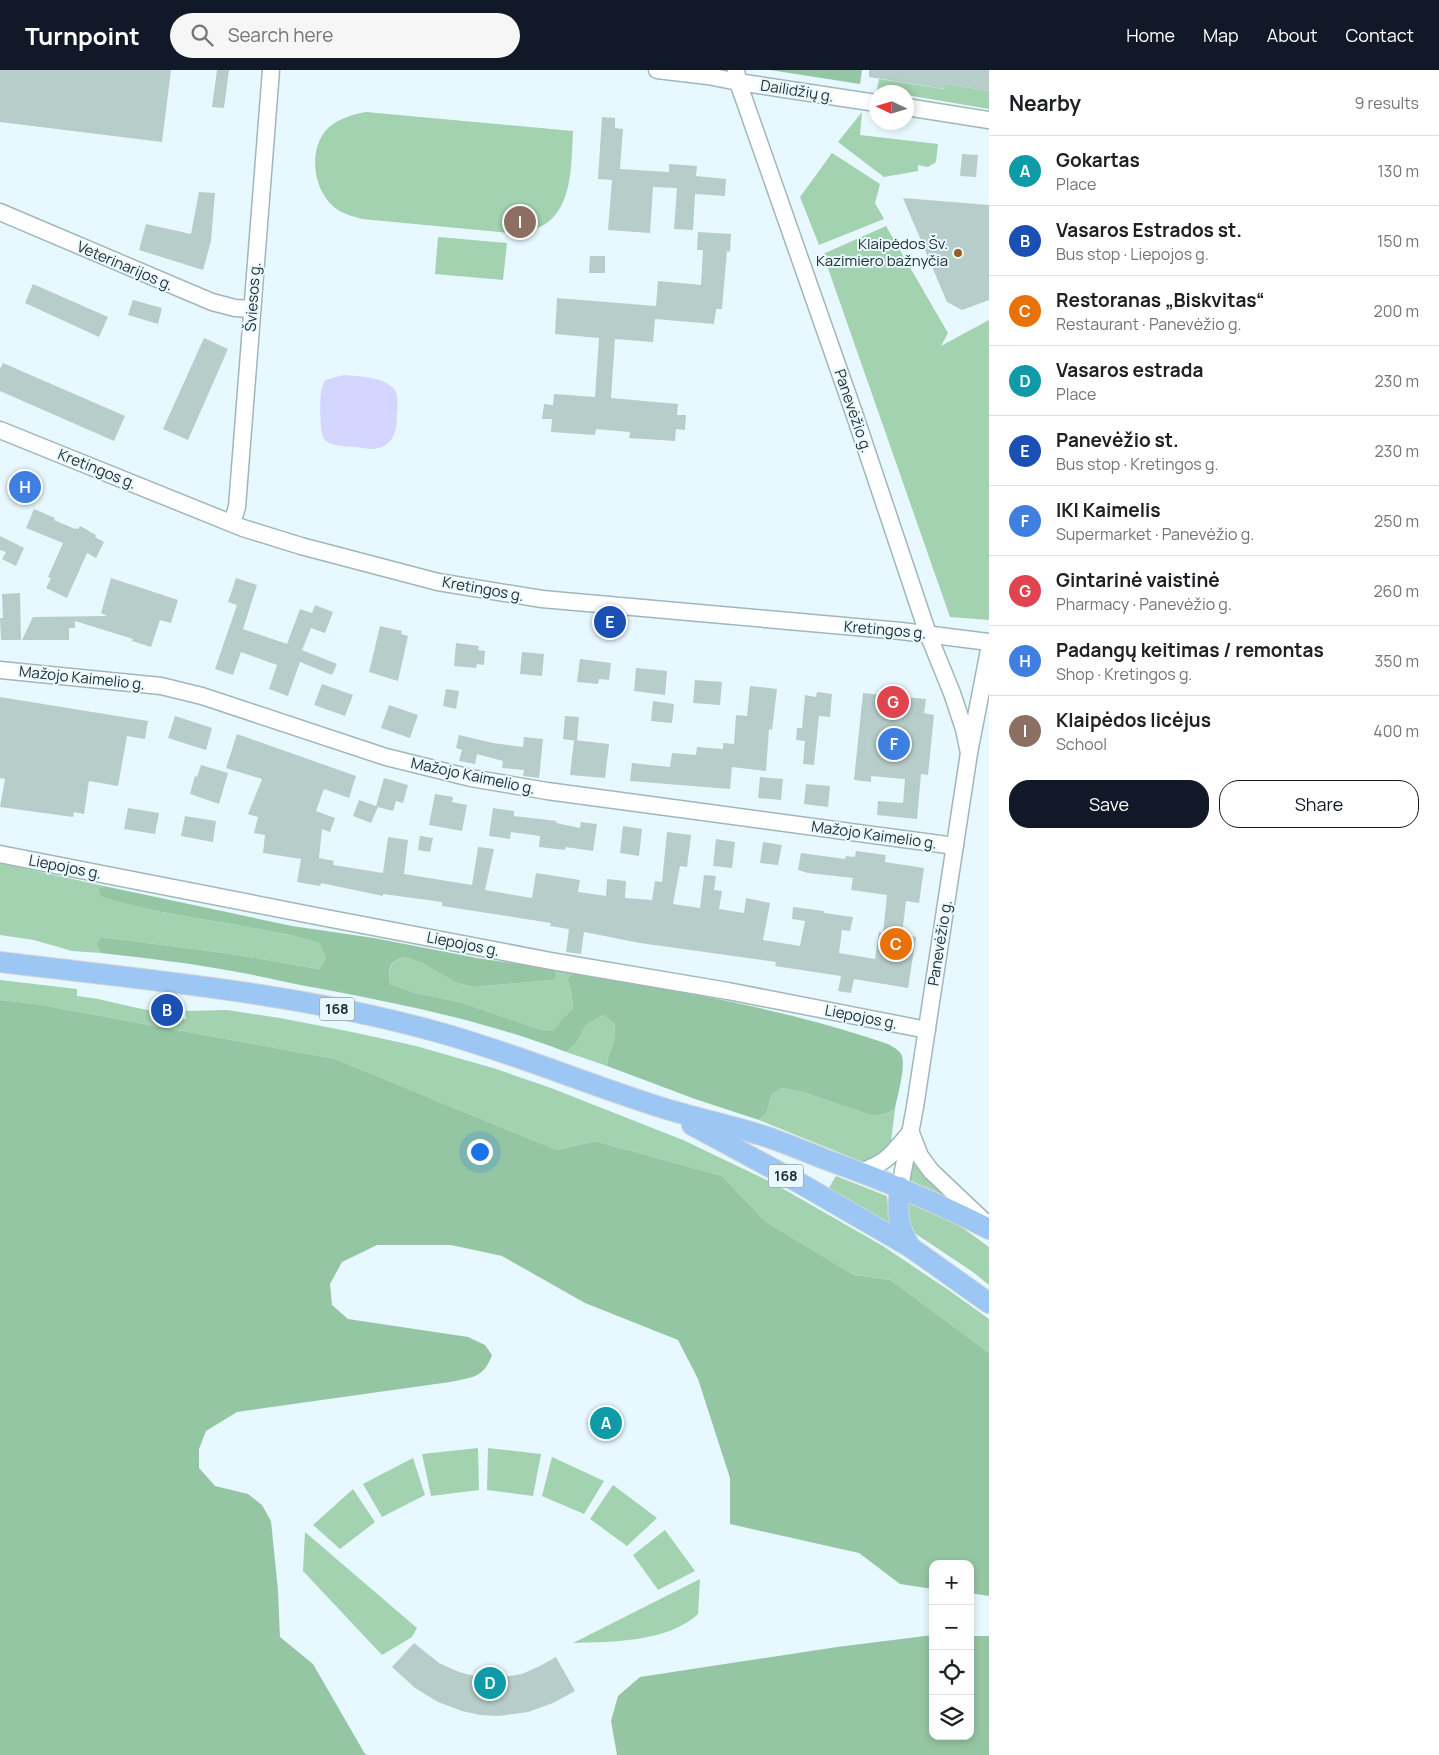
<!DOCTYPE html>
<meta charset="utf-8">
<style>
body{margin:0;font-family:Manrope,sans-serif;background:#f6f6f6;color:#202124}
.controls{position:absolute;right:15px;bottom:15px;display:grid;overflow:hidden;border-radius:10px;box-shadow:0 2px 8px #0003}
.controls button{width:45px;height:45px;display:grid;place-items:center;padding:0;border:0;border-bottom:1px solid #e0e0e0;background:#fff;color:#202124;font:25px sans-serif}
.compass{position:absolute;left:869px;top:15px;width:45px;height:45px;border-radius:50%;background:#fff;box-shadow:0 2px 8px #0003;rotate:274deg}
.you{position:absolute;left:479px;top:1081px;width:18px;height:18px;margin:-12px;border:4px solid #fff;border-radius:50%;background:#1a73e8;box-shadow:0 0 0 8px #1a73e833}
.badge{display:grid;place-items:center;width:32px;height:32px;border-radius:50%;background:#111827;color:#fff;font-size:16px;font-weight:700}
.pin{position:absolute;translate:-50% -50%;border:2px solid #fff;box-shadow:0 1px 5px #0006}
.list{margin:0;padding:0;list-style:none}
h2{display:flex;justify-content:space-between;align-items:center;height:65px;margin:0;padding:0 20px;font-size:21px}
h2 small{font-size:16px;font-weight:400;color:#757577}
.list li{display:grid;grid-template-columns:32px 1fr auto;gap:15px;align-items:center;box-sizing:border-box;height:70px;padding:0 20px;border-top:1px solid #e0e0e0}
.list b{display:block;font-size:19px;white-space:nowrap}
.list p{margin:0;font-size:16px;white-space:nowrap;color:#757577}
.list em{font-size:16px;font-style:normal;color:#757577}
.actions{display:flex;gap:10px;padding:15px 20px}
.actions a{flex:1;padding:11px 0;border:1px solid #111827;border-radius:20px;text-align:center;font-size:18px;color:#111827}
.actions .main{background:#111827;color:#fff}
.icon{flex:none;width:28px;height:28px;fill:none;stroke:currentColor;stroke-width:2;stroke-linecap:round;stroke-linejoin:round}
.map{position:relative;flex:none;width:989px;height:1685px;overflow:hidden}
header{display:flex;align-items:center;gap:30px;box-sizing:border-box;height:70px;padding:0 25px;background:#111827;color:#fff}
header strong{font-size:24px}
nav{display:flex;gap:28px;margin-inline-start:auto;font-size:18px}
.search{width:350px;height:45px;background:#f6f6f6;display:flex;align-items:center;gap:12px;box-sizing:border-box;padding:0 18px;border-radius:28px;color:#757577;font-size:19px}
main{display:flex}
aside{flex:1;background:#fff}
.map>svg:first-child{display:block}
</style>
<header>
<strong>Turnpoint</strong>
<div class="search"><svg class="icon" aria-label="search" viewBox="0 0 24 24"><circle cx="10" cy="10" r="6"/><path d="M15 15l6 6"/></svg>Search here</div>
<nav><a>Home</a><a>Map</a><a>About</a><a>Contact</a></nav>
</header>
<main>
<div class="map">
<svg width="989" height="1685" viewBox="0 0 989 1685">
<rect width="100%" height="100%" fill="#e7f9fe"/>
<g fill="#a2d2b0">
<path d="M 879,9 L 944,19 L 946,14 L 989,21 L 989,39 L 907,25 L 906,22 L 877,20 Z"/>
<path d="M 366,42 L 573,61 C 571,97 574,149 530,161 C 524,162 517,162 511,163 L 362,149 C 352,146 342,144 334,137 C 311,118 307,72 333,54 C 344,47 354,44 366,42 Z"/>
<path d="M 862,42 L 860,65 L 938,74 L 936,92 L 928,97 L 918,95 L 918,101 L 884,107 L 838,72 Z"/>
<path d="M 832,83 L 880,114 L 875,133 L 884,149 L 819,175 L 800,127 Z"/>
<path d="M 886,156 L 948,263 L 941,276 L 989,250 L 989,550 L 950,547 L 823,184 Z"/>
<path d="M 438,167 L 507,173 L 503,210 L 435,204 Z"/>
<path d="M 0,793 L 104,816 L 98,819 L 100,826 C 172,850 249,852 321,873 L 326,888 L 319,899 L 232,884 L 101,867 L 96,874 L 101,883 L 72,881 L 34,870 L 0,865 Z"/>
<path d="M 404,887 L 420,892 L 457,913 L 474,917 L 554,910 L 557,906 L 554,899 L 574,903 L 567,908 L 571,921 L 573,938 L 561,950 L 554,962 L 542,960 L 460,932 L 416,923 L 390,914 C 389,898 388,893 404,887 Z"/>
<path d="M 0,910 L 77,919 L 77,926 C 107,929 135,939 165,943 L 168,948 L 186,949 L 186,941 L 227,940 L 280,948 L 352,962 L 416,976 L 493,998 L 551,1018 L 683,1070 L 773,1113 L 883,1176 L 950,1221 L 989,1249 L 989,1283 L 891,1210 L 854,1205 L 766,1152 L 722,1106 L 595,1071 L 557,1080 L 335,989 L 36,934 L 0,930 Z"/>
<path d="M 603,945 L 615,954 L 614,971 L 608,988 L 607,996 L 566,982 L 576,974 L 586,955 Z"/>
<path d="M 782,1018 L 803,1022 L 873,1046 L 885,1044 L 895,1039 L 890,1081 L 871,1091 L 860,1091 L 759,1050 L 767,1042 L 772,1024 Z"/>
<path d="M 911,1082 L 961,1133 L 907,1109 Z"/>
<path d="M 836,1106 L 887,1126 L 889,1148 L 891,1159 L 827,1121 Z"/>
<path d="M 905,1131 C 937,1138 963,1158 989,1177 L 989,1215 L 973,1202 L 913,1162 L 909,1155 Z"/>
<path d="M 478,1378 L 479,1420 L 431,1426 L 422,1384 Z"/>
<path d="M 488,1378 L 541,1384 L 533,1426 L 487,1420 Z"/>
<path d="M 552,1387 L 604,1411 L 584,1444 L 542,1426 Z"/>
<path d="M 413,1388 L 425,1425 L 382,1447 L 363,1414 Z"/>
<path d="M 613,1415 L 657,1448 L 627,1476 L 590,1449 Z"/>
<path d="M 353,1419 L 375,1452 L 340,1479 L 313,1455 Z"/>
<path d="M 665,1460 L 695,1501 L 658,1520 L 633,1485 Z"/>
<path d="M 305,1462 L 417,1558 L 412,1567 L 382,1585 L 303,1501 Z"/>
<path d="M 700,1509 L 698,1544 C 668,1572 612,1572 573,1573 Z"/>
</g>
<g fill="#95c6a3">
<path d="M 770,0 L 862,0 L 860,14 Z"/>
<path d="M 104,816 L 292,856 L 374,868 L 477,888 L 554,899 L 557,906 L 554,910 L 474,917 L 457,913 L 420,892 L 404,887 C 387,893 389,898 390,914 L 416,923 L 460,932 L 542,960 L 554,961 L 561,950 L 573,938 L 571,921 L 567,908 L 574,903 C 680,921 786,939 888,974 C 893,977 898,979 901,984 C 907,994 897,1027 895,1039 L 885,1044 L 873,1046 L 803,1022 L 782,1018 L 772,1024 L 767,1042 L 759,1050 L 695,1029 L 607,996 L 608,988 L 614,971 L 615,954 L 603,945 L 586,955 L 576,974 L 566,982 C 486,951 401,934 317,918 C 289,913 261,906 232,901 C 189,893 145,888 101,883 L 96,874 L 101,867 L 232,884 L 319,899 L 326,888 L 320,873 C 248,852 172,850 100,826 L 98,819 Z"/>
<path d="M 0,930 L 36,934 L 335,989 L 557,1080 L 595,1071 L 722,1106 L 766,1152 L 854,1205 L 891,1210 L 989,1283 L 989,1526 L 970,1523 L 970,1494 L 933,1494 L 933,1519 L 900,1514 L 859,1483 L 730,1454 L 730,1408 L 698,1309 L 678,1270 L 585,1233 L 502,1186 L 451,1175 L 377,1175 L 342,1192 L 330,1214 L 332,1235 L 348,1249 L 468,1267 L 485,1275 L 492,1285 C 483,1309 472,1307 450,1312 L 237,1342 L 206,1361 L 199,1379 L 199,1398 L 215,1416 L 248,1424 L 262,1435 L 271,1451 L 278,1520 L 280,1567 L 313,1594 L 365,1684 L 368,1685 L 0,1685 Z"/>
<path d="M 933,1565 L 933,1666 L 970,1666 L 970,1566 L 989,1566 L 989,1685 L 617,1685 L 611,1651 L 618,1626 L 640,1607 L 837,1577 Z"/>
</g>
<path fill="#d4d6ff" d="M 344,305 C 358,306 385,307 395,320 C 399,326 397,339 397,346 C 397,356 395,368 387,374 C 378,381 368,379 358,377 C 348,376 332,377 325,370 C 319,364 320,329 321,321 C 322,317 324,313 325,310 Z"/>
<g fill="#b7cdca">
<path d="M 0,0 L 171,0 L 162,72 L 0,52 Z"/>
<path d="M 217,0 L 229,0 L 224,38 L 212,37 Z"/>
<path d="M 869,0 L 989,0 L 989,21 L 946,14 L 945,19 L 869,7 Z"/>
<path d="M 602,47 L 615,48 L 615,58 L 623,59 L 620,99 L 669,102 L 669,94 L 697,96 L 696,106 L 726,109 L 725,126 L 695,124 L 693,160 L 674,159 L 677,118 L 653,117 L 650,163 L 608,160 L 612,110 L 598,109 Z"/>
<path d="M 962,84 L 978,85 L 976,107 L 960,106 Z"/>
<path d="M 199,122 L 215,123 L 211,171 L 203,200 L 139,180 L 146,154 L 191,164 Z"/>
<path d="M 903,128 L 989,135 L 989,230 L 962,240 L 947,232 Z"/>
<path d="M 698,162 L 731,164 L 730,182 L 727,181 L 722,239 L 716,239 L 714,254 L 655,249 L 653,272 L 615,269 L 611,328 L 678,334 L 677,345 L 686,345 L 685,360 L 676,359 L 675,371 L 629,368 L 630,362 L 596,359 L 595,365 L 551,362 L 552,349 L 542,349 L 544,334 L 553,335 L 554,324 L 595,327 L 599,268 L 555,264 L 557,228 L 656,236 L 658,211 L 701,215 L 703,180 L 697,180 Z"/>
<path d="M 590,186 L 605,186 L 605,203 L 589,203 Z"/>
<path d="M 33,214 L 108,247 L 99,267 L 25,233 Z"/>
<path d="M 133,230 L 162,238 L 158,254 L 128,245 Z"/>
<path d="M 204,268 L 228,279 L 188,370 L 163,359 Z"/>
<path d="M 3,293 L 125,346 L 114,371 L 0,321 L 0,299 Z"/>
<path d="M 34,439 L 55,448 L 54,450 L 75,459 L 76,458 L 78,459 L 80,456 L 96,465 L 95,467 L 104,472 L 96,488 L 87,483 L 67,528 L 46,518 L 51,508 L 48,507 L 63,473 L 26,458 Z"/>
<path d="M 0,466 L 24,478 L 16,496 L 2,489 L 6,482 L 0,480 Z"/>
<path d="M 111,508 L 178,530 L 171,553 L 160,550 L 151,577 L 132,571 L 133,569 L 75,551 L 75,558 L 69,558 L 69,570 L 22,570 L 33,547 L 107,546 L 101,543 Z"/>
<path d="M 236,508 L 257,515 L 243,559 L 287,574 L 300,539 L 312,543 L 315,535 L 333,542 L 325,563 L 311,558 L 302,580 L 337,594 L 332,605 L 300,592 L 288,626 L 269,619 L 277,595 L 241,582 L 233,605 L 215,599 L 237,535 L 228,532 Z"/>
<path d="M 20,523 L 21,570 L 1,570 L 0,548 L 3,548 L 2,524 Z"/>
<path d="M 380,556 L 402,561 L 401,564 L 408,566 L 398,611 L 369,602 Z"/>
<path d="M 456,573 L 479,576 L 478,580 L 485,581 L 484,595 L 477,594 L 476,598 L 454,596 Z"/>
<path d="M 522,582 L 544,584 L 542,606 L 520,604 Z"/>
<path d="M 580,589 L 611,593 L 609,610 L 599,609 L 598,614 L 577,612 Z"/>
<path d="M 636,598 L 667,601 L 665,625 L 634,621 Z"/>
<path d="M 695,610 L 722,612 L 720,635 L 693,633 Z"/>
<path d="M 322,614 L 353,625 L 345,646 L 314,635 Z"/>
<path d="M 750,616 L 777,619 L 772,660 L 769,659 L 766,701 L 732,697 L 730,719 L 630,711 L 632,693 L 670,697 L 672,683 L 696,685 L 697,677 L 723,679 L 723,673 L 734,674 L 736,645 L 747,646 Z"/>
<path d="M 446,619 L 459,621 L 456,639 L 443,636 Z"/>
<path d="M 817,622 L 832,624 L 830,647 L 819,646 L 814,695 L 803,694 L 805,671 L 796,670 L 797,658 L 802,658 L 805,625 L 816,627 Z"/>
<path d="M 863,623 L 926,629 L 924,643 L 934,645 L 928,705 L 921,704 L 917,749 L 877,745 L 878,731 L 903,733 L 905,709 L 871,706 L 871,712 L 854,710 Z"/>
<path d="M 0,627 L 148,651 L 145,669 L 127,666 L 118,716 L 89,711 L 84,744 L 74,742 L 73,747 L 0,737 L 5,709 L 0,708 Z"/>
<path d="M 653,631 L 674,634 L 672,653 L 651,651 Z"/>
<path d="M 389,635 L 418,645 L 410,668 L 381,658 Z"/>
<path d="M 175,646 L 212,658 L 206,680 L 168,668 Z"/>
<path d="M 565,646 L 579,647 L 577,671 L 563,669 Z"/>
<path d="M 237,664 L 356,706 L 349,728 L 324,719 L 316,741 L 335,748 L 330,762 L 322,759 L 319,788 L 334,791 L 333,795 L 383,803 L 388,767 L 408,770 L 404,804 L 472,815 L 478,777 L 494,779 L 485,820 L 532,828 L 536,803 L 580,810 L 578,822 L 606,826 L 607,809 L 626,811 L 625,828 L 652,830 L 655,811 L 662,812 L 667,762 L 691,765 L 687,797 L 680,796 L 673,834 L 700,838 L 704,805 L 716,806 L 714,820 L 722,821 L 719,839 L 744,843 L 746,828 L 770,833 L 763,870 L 800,876 L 805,851 L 792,849 L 793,837 L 824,841 L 824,843 L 853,847 L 850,861 L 842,860 L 839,883 L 875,889 L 879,862 L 883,863 L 887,825 L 851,820 L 853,808 L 808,803 L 798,800 L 801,783 L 845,789 L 846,786 L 855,787 L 856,781 L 886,785 L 885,792 L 924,798 L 919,833 L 906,831 L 902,865 L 916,867 L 908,918 L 854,909 L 851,923 L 838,921 L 841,906 L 775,896 L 776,892 L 640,873 L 584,862 L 581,884 L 566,882 L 569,859 L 550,856 L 551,853 L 442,836 L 442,832 L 383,824 L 383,826 L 321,813 L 320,816 L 297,812 L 301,789 L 263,783 L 265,765 L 254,763 L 258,747 L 248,744 L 262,709 L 226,698 Z"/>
<path d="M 459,665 L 493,673 L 523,677 L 524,667 L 543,669 L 539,708 L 523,706 L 524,700 L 502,698 L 503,691 L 477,684 L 475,694 L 459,691 L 462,680 L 456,678 Z"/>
<path d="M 574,670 L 609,674 L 605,708 L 570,705 Z"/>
<path d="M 201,695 L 228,703 L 219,734 L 190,724 L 195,706 L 197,707 Z"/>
<path d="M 760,707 L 783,709 L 781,730 L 758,728 Z"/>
<path d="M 384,708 L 408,715 L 403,733 L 396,731 L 393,741 L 378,737 L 371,753 L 353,746 L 359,730 L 376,736 Z"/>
<path d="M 806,714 L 830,716 L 828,737 L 804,734 Z"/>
<path d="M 435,724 L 453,727 L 452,732 L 467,735 L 462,761 L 429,755 Z"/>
<path d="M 128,738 L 159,743 L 155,764 L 124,759 Z"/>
<path d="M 493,738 L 514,741 L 514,746 L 557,751 L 556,753 L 580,758 L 581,752 L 597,754 L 593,781 L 566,777 L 565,780 L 539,777 L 540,766 L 511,762 L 510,769 L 489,766 Z"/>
<path d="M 185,746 L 216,751 L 213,772 L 181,766 Z"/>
<path d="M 623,756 L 642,759 L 639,786 L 620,783 Z"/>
<path d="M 420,766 L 433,768 L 430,782 L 418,780 Z"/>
<path d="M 716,769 L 735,772 L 732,798 L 713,796 Z"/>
<path d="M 763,772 L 782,775 L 778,795 L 760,793 Z"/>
<path d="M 414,1573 L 439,1593 L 459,1602 L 478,1607 L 504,1607 L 522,1604 L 540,1596 L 556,1587 L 575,1621 L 553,1633 L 528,1642 L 498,1646 L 480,1645 L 462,1641 L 438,1632 L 415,1618 L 392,1597 Z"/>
</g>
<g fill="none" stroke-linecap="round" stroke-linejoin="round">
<g stroke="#a1b6bc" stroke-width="19">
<g id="minor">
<path d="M 657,0 L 708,6 L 738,12 L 876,33"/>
<path d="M 736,0 L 738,12 L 854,343 L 928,564 L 952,623 L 964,659 L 969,683"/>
<path d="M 906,37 L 989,50"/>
<path d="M 0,142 L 212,232 L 235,238 L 252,239"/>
<path d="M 0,360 L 243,458 L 301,476 L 438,512 L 542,529 L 901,561 L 989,572"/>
<path d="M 232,453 L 237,437 L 271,0"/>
<path d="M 0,600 L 161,616 L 202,626 L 386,687 L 471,708 L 547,721 L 955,776"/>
<path d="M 0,784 L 321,847 L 551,891 L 728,921 L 927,960"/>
<path d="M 911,1063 L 920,1086 L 931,1101 L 987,1154"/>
<path d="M 860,1102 C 887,1093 892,1084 909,1064"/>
<path d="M 900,1117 L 915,1037 L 969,683 L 989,580"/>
</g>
</g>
<g stroke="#d4d5d6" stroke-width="22">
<g id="major">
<path d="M 0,892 C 145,910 293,922 434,961 C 511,982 584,1013 660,1037 C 694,1048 730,1055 764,1066 C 786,1073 806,1082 827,1090 C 883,1110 936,1132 989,1159"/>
<path d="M 692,1055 L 803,1115 L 910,1177 L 989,1233"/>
<path d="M 900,1117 C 897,1143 897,1154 910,1177"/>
</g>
</g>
<use href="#minor" stroke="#fff" stroke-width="16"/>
<use href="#major" stroke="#9cc7f4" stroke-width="20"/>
</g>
<circle fill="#9b5b25" stroke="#e7f9fe" stroke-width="2" cx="958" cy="183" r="5"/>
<g text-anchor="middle" stroke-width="4" stroke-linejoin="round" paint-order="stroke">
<g fill="#e7f9fe" stroke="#606b6e" stroke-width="1">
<rect x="319.5" y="927.5" width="35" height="23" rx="4"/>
<rect x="768.5" y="1094.5" width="35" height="23" rx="4"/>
</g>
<g font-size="14" font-weight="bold" fill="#262e30">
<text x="337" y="944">168</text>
<text x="786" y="1111">168</text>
</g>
<g font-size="15" fill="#262e30" stroke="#e7f9fe">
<text transform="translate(797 21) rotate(9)" y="5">Dailidžių g.</text>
<text transform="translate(125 196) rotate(23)" y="5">Veterinarijos g.</text>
<text transform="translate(253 227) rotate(-86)" y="5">Šviesos g.</text>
<text transform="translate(853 341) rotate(71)" y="5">Panevėžio g.</text>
<text transform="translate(97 399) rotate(22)" y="5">Kretingos g.</text>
<text transform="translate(483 519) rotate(10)" y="5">Kretingos g.</text>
<text transform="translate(885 560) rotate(5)" y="5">Kretingos g.</text>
<text transform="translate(82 608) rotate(6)" y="5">Mažojo Kaimelio g.</text>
<text transform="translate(473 706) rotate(12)" y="5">Mažojo Kaimelio g.</text>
<text transform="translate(874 765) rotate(8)" y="5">Mažojo Kaimelio g.</text>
<text transform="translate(65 797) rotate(11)" y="5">Liepojos g.</text>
<text transform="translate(940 873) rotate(-81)" y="5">Panevėžio g.</text>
<text transform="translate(463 874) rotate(11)" y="5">Liepojos g.</text>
<text transform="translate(861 947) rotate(11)" y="5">Liepojos g.</text>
</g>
<g font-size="15" fill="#262e30" stroke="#e7f9fe" text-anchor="end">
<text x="948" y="179">Klaipėdos Šv.<tspan x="948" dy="17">Kazimiero bažnyčia</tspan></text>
</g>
</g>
</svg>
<div class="controls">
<button>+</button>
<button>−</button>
<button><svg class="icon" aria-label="locate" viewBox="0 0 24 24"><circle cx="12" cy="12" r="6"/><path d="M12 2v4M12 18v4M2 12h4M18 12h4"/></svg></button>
<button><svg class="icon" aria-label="layers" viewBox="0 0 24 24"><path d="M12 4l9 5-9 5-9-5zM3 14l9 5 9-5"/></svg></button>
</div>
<svg class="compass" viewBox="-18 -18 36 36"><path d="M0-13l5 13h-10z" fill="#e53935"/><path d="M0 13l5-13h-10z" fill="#757577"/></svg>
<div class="you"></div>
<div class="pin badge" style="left:606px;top:1353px;background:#0f9aa8">A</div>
<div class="pin badge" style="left:167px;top:940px;background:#1a4fb4">B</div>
<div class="pin badge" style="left:896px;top:874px;background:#e8710a">C</div>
<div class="pin badge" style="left:490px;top:1613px;background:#0f9aa8">D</div>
<div class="pin badge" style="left:610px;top:552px;background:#1a4fb4">E</div>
<div class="pin badge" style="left:894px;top:674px;background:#3f7fe0">F</div>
<div class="pin badge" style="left:893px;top:632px;background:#e0444e">G</div>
<div class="pin badge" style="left:25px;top:417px;background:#3f7fe0">H</div>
<div class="pin badge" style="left:520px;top:152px;background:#8d6e63">I</div>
</div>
<aside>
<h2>Nearby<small>9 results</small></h2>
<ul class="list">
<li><span class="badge" style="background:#0f9aa8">A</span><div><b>Gokartas</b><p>Place</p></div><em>130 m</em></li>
<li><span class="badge" style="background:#1a4fb4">B</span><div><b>Vasaros Estrados st.</b><p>Bus stop · Liepojos g.</p></div><em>150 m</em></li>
<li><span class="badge" style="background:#e8710a">C</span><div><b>Restoranas „Biskvitas“</b><p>Restaurant · Panevėžio g.</p></div><em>200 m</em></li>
<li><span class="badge" style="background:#0f9aa8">D</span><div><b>Vasaros estrada</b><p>Place</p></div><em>230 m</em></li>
<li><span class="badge" style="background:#1a4fb4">E</span><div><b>Panevėžio st.</b><p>Bus stop · Kretingos g.</p></div><em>230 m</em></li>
<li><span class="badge" style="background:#3f7fe0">F</span><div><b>IKI Kaimelis</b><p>Supermarket · Panevėžio g.</p></div><em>250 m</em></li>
<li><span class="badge" style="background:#e0444e">G</span><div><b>Gintarinė vaistinė</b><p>Pharmacy · Panevėžio g.</p></div><em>260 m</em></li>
<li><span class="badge" style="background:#3f7fe0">H</span><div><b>Padangų keitimas / remontas</b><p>Shop · Kretingos g.</p></div><em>350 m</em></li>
<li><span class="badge" style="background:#8d6e63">I</span><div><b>Klaipėdos licėjus</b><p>School</p></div><em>400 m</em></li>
</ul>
<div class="actions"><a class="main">Save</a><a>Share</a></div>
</aside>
</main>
